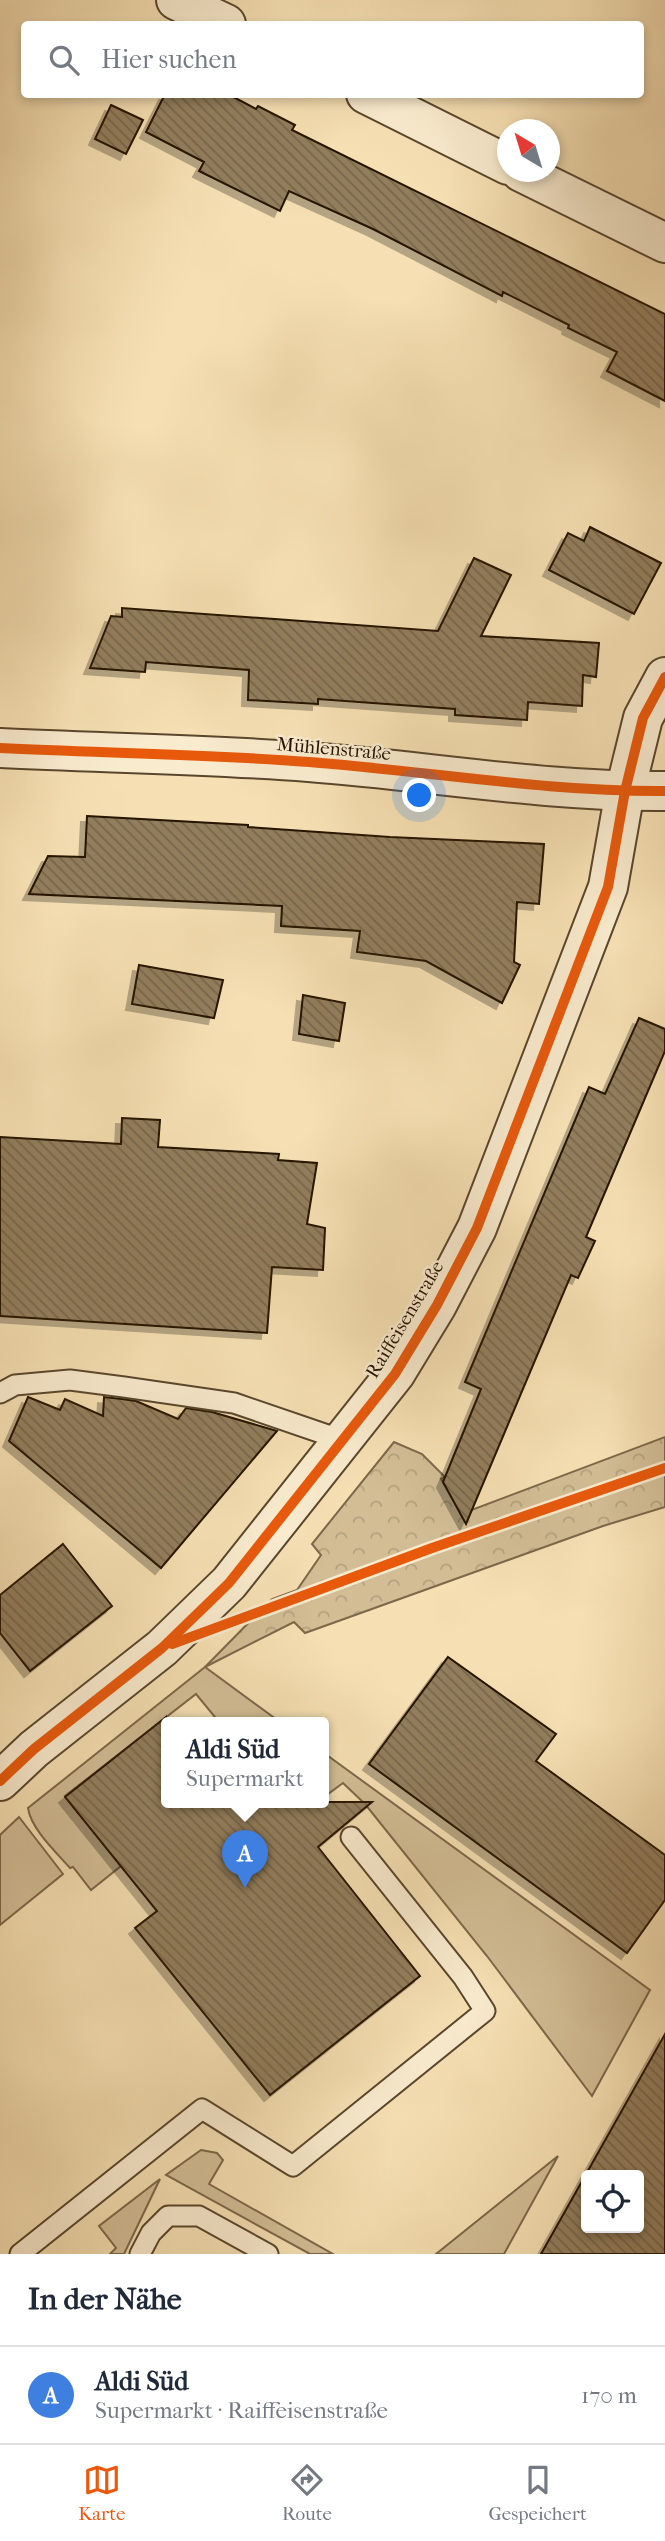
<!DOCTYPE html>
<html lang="de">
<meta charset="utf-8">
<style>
body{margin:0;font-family:"IM FELL French Canon",serif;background:#f6f6f7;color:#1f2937}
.controls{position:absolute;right:21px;bottom:21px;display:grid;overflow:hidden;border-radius:7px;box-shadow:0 4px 10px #0003}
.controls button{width:63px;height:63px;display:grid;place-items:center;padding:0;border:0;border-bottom:2px solid #e0e1e3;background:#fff;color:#1f2937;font:35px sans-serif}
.compass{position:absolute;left:497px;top:119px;width:63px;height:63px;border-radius:50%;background:#fff;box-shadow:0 4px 10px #0003;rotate:322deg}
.you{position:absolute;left:420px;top:796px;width:24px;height:24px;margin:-18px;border:5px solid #fff;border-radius:50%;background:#1a73e8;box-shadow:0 0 0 10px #1a73e833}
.badge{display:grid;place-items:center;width:46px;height:46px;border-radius:50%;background:#ea580c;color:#fff;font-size:23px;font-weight:700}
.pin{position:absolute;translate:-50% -58px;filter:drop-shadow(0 2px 4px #0008)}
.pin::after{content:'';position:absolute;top:37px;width:24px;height:21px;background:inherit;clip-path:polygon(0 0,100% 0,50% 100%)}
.popup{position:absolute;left:161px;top:1717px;width:168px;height:91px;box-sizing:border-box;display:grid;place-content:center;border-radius:7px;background:#fff;filter:drop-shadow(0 2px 5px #0005);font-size:23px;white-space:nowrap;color:#747a83}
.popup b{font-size:26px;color:#1f2937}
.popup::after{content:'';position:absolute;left:50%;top:100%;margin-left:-14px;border:14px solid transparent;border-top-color:#fff}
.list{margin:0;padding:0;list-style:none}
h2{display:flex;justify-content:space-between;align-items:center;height:91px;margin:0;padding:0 28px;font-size:30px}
h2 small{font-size:23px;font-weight:400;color:#747a83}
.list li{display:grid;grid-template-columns:46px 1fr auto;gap:21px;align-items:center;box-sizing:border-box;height:98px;padding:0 28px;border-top:2px solid #e0e1e3}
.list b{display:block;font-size:26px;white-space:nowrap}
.list p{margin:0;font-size:23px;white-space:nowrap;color:#747a83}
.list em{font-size:23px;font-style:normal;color:#747a83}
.icon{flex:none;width:38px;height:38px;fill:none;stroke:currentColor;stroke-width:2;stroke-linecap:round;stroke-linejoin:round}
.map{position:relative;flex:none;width:665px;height:2254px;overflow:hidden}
.search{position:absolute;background:#fff;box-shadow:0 4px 10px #0003;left:21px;right:21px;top:21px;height:77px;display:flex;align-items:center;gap:18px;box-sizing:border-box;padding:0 24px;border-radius:7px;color:#747a83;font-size:26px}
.sheet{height:189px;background:#fff}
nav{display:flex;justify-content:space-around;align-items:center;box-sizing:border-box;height:98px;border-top:2px solid #e0e1e3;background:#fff;font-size:19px;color:#747a83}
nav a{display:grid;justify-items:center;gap:4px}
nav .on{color:#ea580c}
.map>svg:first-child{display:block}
</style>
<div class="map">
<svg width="665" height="2254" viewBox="0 0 665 2254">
<defs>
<pattern id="forest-crowns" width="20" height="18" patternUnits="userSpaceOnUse" patternTransform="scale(1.75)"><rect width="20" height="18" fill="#d2bd95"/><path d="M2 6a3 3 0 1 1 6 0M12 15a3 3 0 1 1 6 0" fill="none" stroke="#b4a27f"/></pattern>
<pattern id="building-back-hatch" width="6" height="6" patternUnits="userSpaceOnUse" patternTransform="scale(1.75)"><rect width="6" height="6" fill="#927e5d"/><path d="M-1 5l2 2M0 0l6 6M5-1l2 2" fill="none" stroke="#77664a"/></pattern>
<filter id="shadow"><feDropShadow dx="-6" dy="6" stdDeviation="0" flood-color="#0004"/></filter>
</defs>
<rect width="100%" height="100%" fill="#f6e0b3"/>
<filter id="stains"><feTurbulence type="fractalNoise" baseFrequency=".00286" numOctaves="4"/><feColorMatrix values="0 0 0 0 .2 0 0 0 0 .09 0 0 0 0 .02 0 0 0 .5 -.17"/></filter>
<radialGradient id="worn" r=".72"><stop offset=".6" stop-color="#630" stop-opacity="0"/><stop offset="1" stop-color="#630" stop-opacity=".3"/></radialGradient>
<g fill="#d2bd95" stroke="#7c684a" stroke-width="2">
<path d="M 205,1667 L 280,1722 L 219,1722 L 196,1694 L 65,1796 L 121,1866 L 91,1890 L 73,1867 L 70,1868 C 56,1852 31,1829 28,1808 Z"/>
<path d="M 324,1753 L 650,1990 L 592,2096 L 487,1956 L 365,1804 L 343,1783 L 328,1794 L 324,1788 Z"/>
<path d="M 19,1817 L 63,1874 L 0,1925 L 0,1835 Z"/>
<path d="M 201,2150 L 217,2153 L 223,2160 L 209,2184 L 333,2254 L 310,2254 L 166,2175 Z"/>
<path d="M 558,2156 L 504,2254 L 436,2254 Z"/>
<path d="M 160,2179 L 124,2254 L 110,2254 L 116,2248 L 99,2226 Z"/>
</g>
<path fill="url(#forest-crowns)" stroke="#7c684a" stroke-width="2" d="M 665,1437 L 665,1507 L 603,1526 L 305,1633 L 294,1622 L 205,1667 L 272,1599 L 297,1590 L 321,1555 L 312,1544 L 394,1442 L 422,1454 L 445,1477 L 441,1479 L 461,1514 Z"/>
<g fill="url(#building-back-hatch)" stroke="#251300" stroke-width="2" fill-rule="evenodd" filter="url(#shadow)">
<path d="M 165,94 L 228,94 L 256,109 L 258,106 L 295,125 L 292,130 L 665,314 L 665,401 L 607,371 L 617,352 L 568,328 L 569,325 L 503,292 L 502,296 L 373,229 L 289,191 L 280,211 L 199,171 L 204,162 L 146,132 Z"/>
<path d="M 111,105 L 143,120 L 126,154 L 95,139 Z"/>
<path d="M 590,527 L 661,563 L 634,614 L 549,570 L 568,533 L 584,541 Z"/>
<path d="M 474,558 L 511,575 L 481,636 L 599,643 L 596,677 L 583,675 L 582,706 L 528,702 L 527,720 L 455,715 L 455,709 L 318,699 L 318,704 L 248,700 L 249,670 L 146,662 L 145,672 L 90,668 L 111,616 L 122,617 L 122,608 L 438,631 Z"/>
<path d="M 87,816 L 248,825 L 248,827 L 390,837 L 544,844 L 539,904 L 517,902 L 514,962 L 520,965 L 502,1003 L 426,961 L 357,952 L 360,931 L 281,926 L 282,906 L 29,894 L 48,856 L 85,857 Z"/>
<path d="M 139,965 L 223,980 L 214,1018 L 132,1004 Z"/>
<path d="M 303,995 L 345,1003 L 339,1041 L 299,1034 Z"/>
<path d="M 639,1018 L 665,1029 L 665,1051 L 586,1237 L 595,1241 L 578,1278 L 571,1275 L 466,1524 L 443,1482 L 481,1389 L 465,1382 L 589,1087 L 605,1094 Z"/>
<path d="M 122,1118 L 160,1120 L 158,1147 L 279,1154 L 278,1160 L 317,1163 L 307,1224 L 325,1228 L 323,1270 L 272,1267 L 267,1333 L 0,1316 L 0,1137 L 121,1144 Z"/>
<path d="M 28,1397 L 60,1410 L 65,1399 L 103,1416 L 104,1397 L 122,1399 L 136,1401 L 178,1419 L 186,1408 L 212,1412 L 277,1431 L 161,1568 L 9,1441 Z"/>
<path d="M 63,1544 L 112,1606 L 30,1671 L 0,1633 L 0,1595 Z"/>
<path d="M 448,1657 L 556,1734 L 536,1761 L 665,1855 L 665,1900 L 627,1953 L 369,1764 Z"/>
<path d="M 166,1717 L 166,1802 L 372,1802 L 318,1847 L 420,1976 L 270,2095 L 135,1928 L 157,1911 L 65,1797 Z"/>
<path d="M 665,2034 L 665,2254 L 541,2254 ZM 586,2175 L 639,2175 L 639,2228 L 586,2228 Z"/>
</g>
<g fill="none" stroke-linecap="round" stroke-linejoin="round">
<g stroke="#59462d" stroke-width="23">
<g id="service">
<path d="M 0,1393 L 15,1385 L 70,1380 L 124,1387 L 234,1403 L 342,1440"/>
<path d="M 20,2254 L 202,2109 L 293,2166 L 485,2011 L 463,1977 L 351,1837"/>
<path d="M 140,2254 L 151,2233 L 168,2216 L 199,2216 L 268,2254"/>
</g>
</g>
<g stroke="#59462d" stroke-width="42">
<g id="minor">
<path d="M 176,0 L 226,24"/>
<path d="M 366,94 L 508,165"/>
<path d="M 521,172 L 665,243"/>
<path d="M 0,748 C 103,753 206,754 309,762 C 428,771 546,792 665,791"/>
<path d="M 0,1781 L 34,1749 L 162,1648 L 229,1583 L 395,1374 L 437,1305 L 477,1228 L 608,887 L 625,791 L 643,718 L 665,677"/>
</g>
</g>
<use href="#service" stroke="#f9ebce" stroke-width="19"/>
<use href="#minor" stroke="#f9ebce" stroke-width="38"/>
<g stroke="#f9ebce" stroke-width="15">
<g id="cycleway">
<path d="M 0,748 C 103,753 206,754 309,762 C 428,771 546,792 665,791"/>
<path d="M 172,1644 L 432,1548 L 665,1468"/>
<path d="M 0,1781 L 34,1749 L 162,1648 L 229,1583 L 395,1374 L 437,1305 L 477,1228 L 608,887 L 625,791 L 643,718 L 665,677"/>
</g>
</g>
<use href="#cycleway" stroke="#e8590c" stroke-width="10"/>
</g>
<g text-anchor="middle" stroke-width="5" stroke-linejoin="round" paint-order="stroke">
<g font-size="19" fill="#251300" stroke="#f9ebce">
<text transform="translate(334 748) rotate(5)" y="7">Mühlenstraße</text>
<text transform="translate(404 1319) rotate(-59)" y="7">Raiffeisenstraße</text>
</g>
</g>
<rect width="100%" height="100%" filter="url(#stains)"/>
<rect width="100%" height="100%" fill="url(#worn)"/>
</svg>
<div class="controls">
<button><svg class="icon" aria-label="locate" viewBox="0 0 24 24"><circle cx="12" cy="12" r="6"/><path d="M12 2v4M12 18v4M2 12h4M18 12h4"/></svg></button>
</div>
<svg class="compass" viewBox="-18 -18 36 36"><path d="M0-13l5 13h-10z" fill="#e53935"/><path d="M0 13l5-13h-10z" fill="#747a83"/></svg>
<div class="you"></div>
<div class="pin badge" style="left:245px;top:1888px;background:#3f7fe0">A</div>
<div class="popup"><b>Aldi Süd</b>Supermarkt</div>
<div class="search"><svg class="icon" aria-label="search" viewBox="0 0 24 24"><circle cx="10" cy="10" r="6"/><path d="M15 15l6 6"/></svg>Hier suchen</div>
</div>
<section class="sheet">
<h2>In der Nähe<small></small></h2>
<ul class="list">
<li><span class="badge" style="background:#3f7fe0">A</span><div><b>Aldi Süd</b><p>Supermarkt · Raiffeisenstraße</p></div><em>170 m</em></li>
</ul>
</section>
<nav>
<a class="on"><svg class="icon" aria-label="map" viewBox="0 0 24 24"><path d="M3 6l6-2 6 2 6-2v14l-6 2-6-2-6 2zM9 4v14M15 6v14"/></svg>Karte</a>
<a><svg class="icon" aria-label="directions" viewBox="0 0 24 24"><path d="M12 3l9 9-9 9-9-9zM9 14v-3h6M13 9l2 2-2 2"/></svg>Route</a>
<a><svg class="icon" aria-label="saved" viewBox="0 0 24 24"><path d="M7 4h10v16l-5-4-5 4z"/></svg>Gespeichert</a>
</nav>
